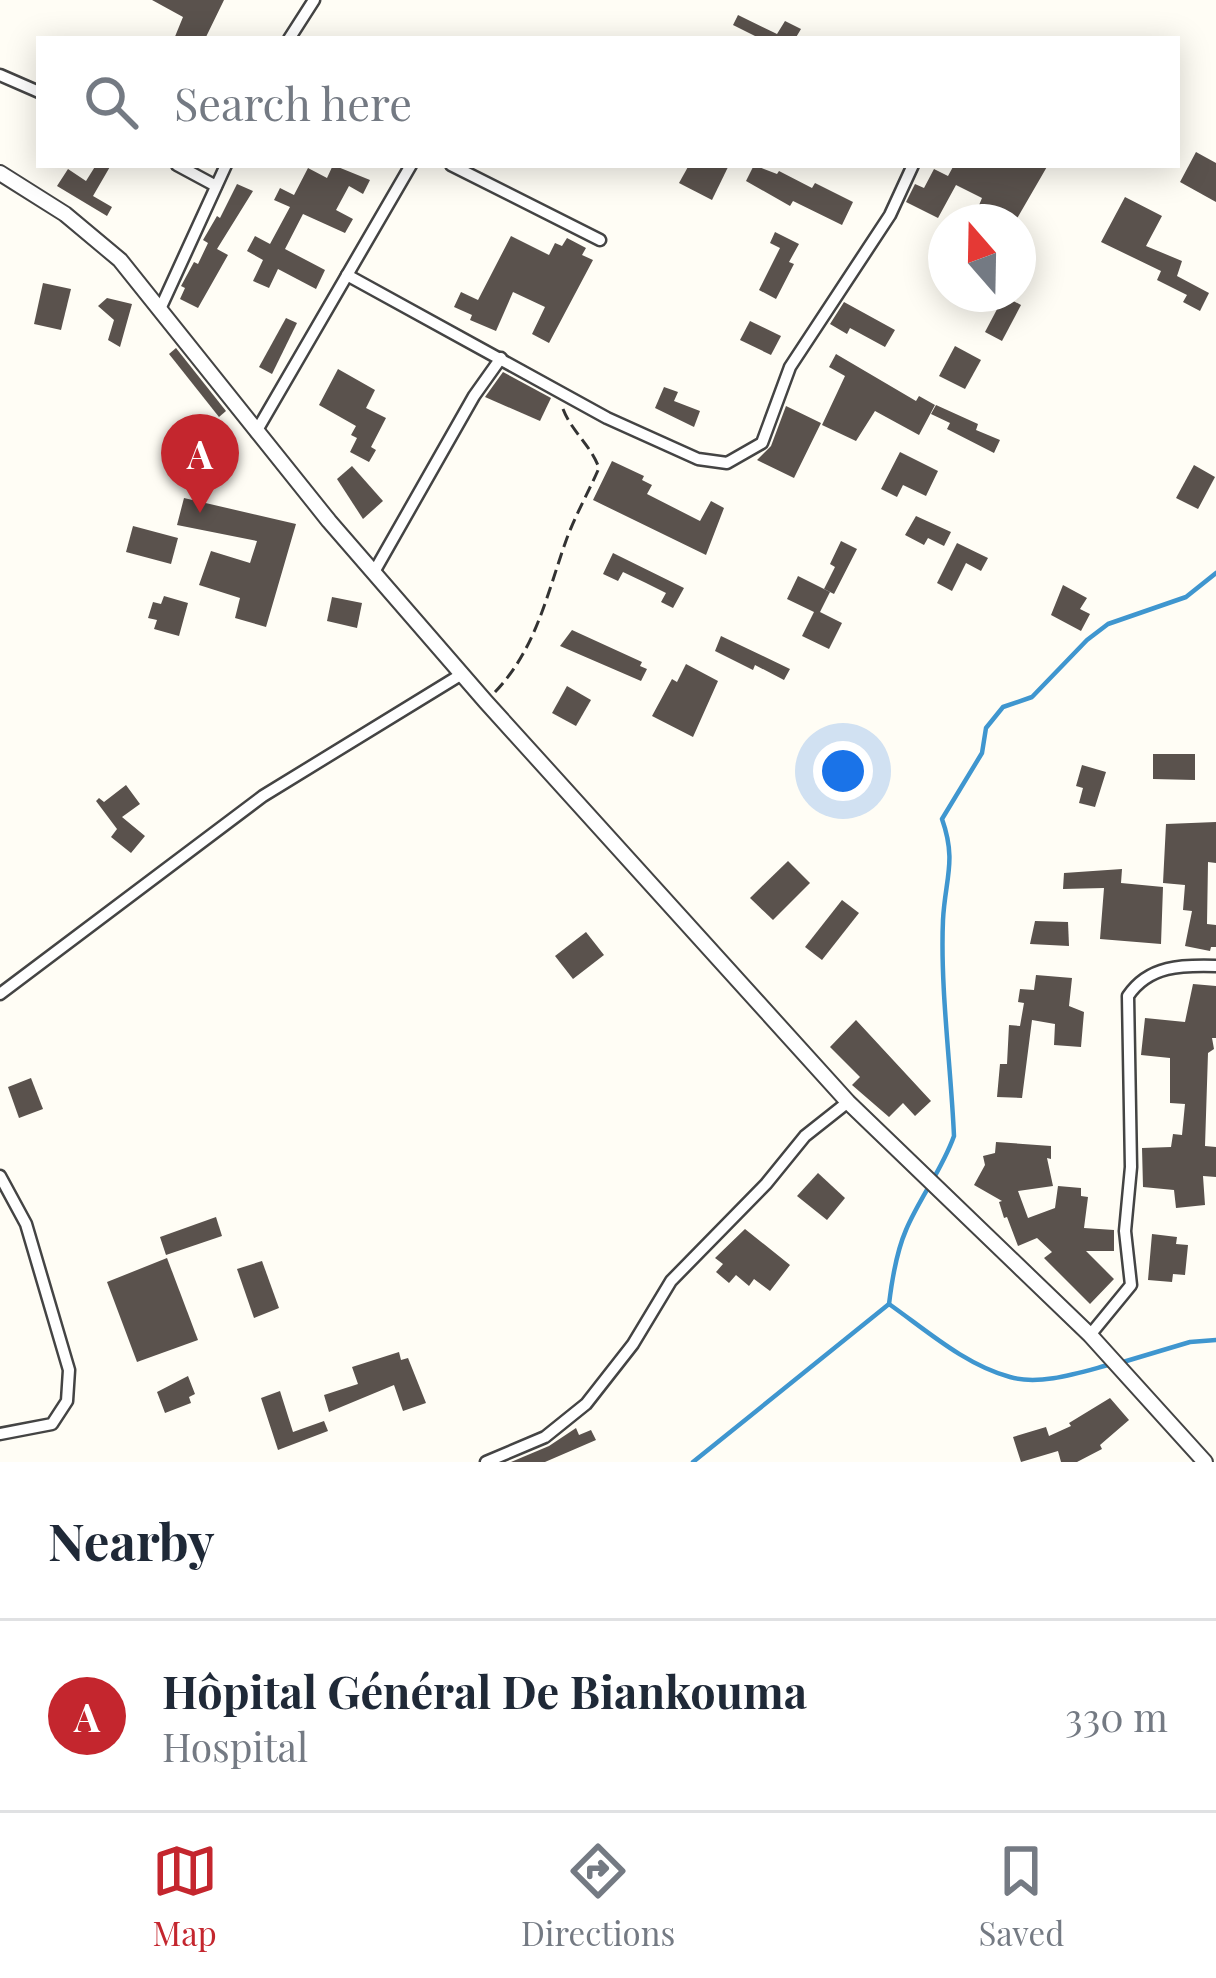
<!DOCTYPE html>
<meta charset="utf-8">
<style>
body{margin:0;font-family:"Playfair Display",serif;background:#f2f2f3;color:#1f2937}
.compass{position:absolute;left:928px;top:204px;width:108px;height:108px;border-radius:50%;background:#fff;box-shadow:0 6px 30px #0003;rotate:340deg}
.you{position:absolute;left:843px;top:771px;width:42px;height:42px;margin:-30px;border:9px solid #fff;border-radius:50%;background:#1a73e8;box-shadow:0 0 0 18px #1a73e833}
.badge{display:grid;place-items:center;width:78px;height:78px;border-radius:50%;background:#c4262e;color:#fff;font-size:39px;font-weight:700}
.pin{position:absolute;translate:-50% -99px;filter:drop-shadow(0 3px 6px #0008)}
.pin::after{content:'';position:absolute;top:63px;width:42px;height:36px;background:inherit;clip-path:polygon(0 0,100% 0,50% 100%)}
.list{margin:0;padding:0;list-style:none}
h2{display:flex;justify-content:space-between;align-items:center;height:156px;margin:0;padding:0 48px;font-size:51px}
h2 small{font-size:39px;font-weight:400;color:#747a83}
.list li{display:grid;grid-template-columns:78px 1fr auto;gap:36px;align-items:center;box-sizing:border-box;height:192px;padding:0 48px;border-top:3px solid #e0e1e3}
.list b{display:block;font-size:45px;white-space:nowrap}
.list p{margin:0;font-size:39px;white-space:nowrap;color:#747a83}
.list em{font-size:39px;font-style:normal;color:#747a83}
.icon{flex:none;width:66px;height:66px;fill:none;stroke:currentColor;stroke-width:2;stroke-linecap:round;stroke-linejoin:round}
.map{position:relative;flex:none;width:1216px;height:1462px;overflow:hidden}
.search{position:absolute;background:#fff;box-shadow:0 6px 30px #0003;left:36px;right:36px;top:36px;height:132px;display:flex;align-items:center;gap:30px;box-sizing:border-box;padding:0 42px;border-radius:0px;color:#747a83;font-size:45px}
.sheet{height:348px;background:#fff}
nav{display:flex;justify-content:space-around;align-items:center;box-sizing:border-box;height:168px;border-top:3px solid #e0e1e3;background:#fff;font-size:33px;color:#747a83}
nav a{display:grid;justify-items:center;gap:6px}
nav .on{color:#c4262e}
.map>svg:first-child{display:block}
</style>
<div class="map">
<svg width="1216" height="1462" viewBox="0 0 1216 1462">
<rect width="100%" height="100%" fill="#fffdf5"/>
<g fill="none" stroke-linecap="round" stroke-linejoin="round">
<g stroke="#3f96cf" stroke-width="4.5">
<path d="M 889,1304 C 892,1279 896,1253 906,1230 C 920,1197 942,1170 954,1136 C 951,1067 940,988 943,920 C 945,879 957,861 942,819 L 982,753 L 986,728 L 1003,707 L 1032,697 L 1087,640 L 1108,624 L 1186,597 L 1216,573"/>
<path d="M 1123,1362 L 1190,1342 L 1216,1340"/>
<path d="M 693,1462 L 889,1304 C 926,1330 965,1365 1010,1377 C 1041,1386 1081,1372 1112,1364"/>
</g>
</g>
<g fill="#5a524d">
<path d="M 152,0 L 224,0 L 205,39 L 174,39 L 183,17 Z"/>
<path d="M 738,15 L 777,34 L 785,21 L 801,29 L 795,39 L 761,39 L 733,25 Z"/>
<path d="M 1196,152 L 1216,163 L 1216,202 L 1180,182 Z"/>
<path d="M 96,165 L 111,165 L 93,196 L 112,207 L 107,216 L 57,186 L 68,169 L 86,181 Z"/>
<path d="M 333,165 L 370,180 L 363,194 L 349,186 L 336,210 L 353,219 L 345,233 L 303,214 L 285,249 L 325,270 L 316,289 L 278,269 L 269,288 L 253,281 L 263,260 L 247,251 L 255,236 L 270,244 L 290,207 L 274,200 L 280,188 L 294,195 L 308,168 L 327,178 Z"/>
<path d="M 689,165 L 729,165 L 712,200 L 679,183 Z"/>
<path d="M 754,165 L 777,174 L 779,171 L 812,188 L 815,183 L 853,202 L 842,225 L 793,201 L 790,206 L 746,181 Z"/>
<path d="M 954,165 L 1048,165 L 1015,222 L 972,222 L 982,198 L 956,185 L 938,218 L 906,202 L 915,184 L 924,188 L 934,169 L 948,176 Z"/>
<path d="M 237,184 L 253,191 L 217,249 L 228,255 L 198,308 L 180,299 L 185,288 L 181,286 L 194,262 L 198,264 L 208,243 L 203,240 L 217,216 L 220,218 Z"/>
<path d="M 1125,197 L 1162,216 L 1146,246 L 1182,261 L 1177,276 L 1209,293 L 1200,311 L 1183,302 L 1187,295 L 1157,280 L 1161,271 L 1101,242 Z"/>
<path d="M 775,232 L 799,244 L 789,262 L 794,264 L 776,299 L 759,290 L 780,248 L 770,243 Z"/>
<path d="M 511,236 L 549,255 L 555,243 L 562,246 L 567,238 L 586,248 L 582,255 L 593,260 L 549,343 L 532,334 L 545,307 L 513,292 L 496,331 L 470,320 L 472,315 L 454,307 L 461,292 L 478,300 Z"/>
<path d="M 43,283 L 71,289 L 61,330 L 34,324 Z"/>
<path d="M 1004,296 L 1021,305 L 1002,341 L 985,332 Z"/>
<path d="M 107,298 L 132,304 L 120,347 L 108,340 L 114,320 L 98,306 Z"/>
<path d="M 844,302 L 895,330 L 885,347 L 850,328 L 847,334 L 830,324 Z"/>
<path d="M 286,318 L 297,323 L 272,374 L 259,367 Z"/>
<path d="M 750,321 L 781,336 L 771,355 L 740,340 Z"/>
<path d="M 955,346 L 981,360 L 965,389 L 939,376 Z"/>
<path d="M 176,348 L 226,411 L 219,417 L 169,354 Z"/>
<path d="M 836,354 L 916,401 L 919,396 L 935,405 L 919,435 L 875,411 L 856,441 L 822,425 L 845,376 L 829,367 Z"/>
<path d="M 338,369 L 375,390 L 366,408 L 386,418 L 371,447 L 376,450 L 369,462 L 350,452 L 357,438 L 351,435 L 356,426 L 319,405 Z"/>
<path d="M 503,372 L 551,398 L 540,421 L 485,397 Z"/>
<path d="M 664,387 L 678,392 L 674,401 L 700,411 L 694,427 L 655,408 Z"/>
<path d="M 936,405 L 978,424 L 976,430 L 1000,440 L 994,453 L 947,429 L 950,423 L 931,414 Z"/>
<path d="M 786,406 L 821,423 L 794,478 L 757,460 L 771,446 Z"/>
<path d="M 900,452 L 938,471 L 926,496 L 903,485 L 897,497 L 881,489 Z"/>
<path d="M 612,461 L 644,476 L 642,480 L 652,485 L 647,494 L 700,521 L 711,501 L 724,508 L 706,555 L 593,500 Z"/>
<path d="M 1194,465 L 1215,477 L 1198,509 L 1176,498 Z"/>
<path d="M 352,466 L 383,501 L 363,519 L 337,479 Z"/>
<path d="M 184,498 L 296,524 L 266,627 L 235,618 L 240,598 L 199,585 L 211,551 L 250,563 L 257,541 L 177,525 Z"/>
<path d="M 916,516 L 951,532 L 944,546 L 928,538 L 924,545 L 905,535 Z"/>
<path d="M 133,526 L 178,538 L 171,564 L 126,552 Z"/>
<path d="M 841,541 L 857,549 L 834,594 L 824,589 L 835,567 L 830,564 Z"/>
<path d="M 957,543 L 988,558 L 981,571 L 966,563 L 952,591 L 937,583 Z"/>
<path d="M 613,553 L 684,588 L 673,608 L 661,602 L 666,593 L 646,583 L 623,572 L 618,581 L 603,574 Z"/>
<path d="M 798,576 L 830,592 L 820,612 L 842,623 L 829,649 L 802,636 L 814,612 L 787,599 Z"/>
<path d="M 1063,585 L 1087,598 L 1080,609 L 1090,614 L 1081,631 L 1051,615 Z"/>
<path d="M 164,596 L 188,603 L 179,636 L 154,629 L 157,620 L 148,618 L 153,602 L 161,604 Z"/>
<path d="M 332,597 L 362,603 L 357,628 L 327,621 Z"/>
<path d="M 572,630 L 642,662 L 640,666 L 647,669 L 641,681 L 560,646 Z"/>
<path d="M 721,636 L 790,669 L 784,680 L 755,665 L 753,670 L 715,651 Z"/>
<path d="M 686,664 L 718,681 L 693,737 L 652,716 L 672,679 L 677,682 Z"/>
<path d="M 567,686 L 591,700 L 576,726 L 552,713 Z"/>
<path d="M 1153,754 L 1195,754 L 1195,780 L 1153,779 Z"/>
<path d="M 1082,765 L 1106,772 L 1095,807 L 1079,803 L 1083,788 L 1076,786 Z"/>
<path d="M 126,785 L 140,804 L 122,817 L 145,836 L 131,853 L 111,837 L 117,829 L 96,801 L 99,798 L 104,802 Z"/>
<path d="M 1216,822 L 1216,863 L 1208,862 L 1207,924 L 1216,925 L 1216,947 L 1211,947 L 1210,951 L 1185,946 L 1192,911 L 1183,910 L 1185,885 L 1163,883 L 1166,824 Z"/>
<path d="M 788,861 L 810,883 L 773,920 L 750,898 Z"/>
<path d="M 1122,869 L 1121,883 L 1163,887 L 1161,944 L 1100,939 L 1104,888 L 1063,889 L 1064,873 Z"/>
<path d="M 842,900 L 859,913 L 822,960 L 805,947 Z"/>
<path d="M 1035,921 L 1068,922 L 1069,946 L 1030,944 Z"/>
<path d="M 586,932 L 604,955 L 573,979 L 555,956 Z"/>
<path d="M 1036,975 L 1072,978 L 1069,1006 L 1084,1012 L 1081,1047 L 1054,1045 L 1055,1024 L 1032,1020 L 1022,1098 L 997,1097 L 1000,1064 L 1007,1064 L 1009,1025 L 1020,1026 L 1024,1003 L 1018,1002 L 1020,989 L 1034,990 Z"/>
<path d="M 1193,984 L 1216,986 L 1216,1038 L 1212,1038 L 1214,1049 L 1208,1053 L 1205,1146 L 1216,1147 L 1216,1177 L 1203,1176 L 1205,1205 L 1176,1208 L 1174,1190 L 1143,1187 L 1142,1148 L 1171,1147 L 1173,1134 L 1182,1135 L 1185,1104 L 1170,1103 L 1170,1058 L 1141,1055 L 1145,1018 L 1185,1022 Z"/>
<path d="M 856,1020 L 931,1101 L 915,1116 L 903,1103 L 889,1117 L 852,1085 L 860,1077 L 830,1047 Z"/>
<path d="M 31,1078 L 43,1109 L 19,1118 L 8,1087 Z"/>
<path d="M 996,1142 L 1051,1146 L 1051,1159 L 1047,1158 L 1053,1186 L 1018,1191 L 1028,1218 L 1055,1208 L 1058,1186 L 1081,1188 L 1081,1196 L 1088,1197 L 1084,1228 L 1114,1230 L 1114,1251 L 1086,1251 L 1114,1279 L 1090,1304 L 1044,1258 L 1052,1252 L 1037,1238 L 1018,1246 L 1007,1217 L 1004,1218 L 999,1202 L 1002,1201 L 974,1185 L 985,1165 L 983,1156 L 995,1153 Z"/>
<path d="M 818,1173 L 845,1198 L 827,1220 L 797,1196 Z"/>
<path d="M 216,1217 L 222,1236 L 166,1255 L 160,1237 Z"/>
<path d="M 745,1229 L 790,1265 L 770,1291 L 754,1279 L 749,1286 L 736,1275 L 729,1283 L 716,1272 L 723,1264 L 715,1258 Z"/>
<path d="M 1152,1234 L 1177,1237 L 1176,1244 L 1188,1245 L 1185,1275 L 1173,1274 L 1172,1282 L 1148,1280 Z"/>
<path d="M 167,1258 L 198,1340 L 137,1362 L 107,1282 Z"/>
<path d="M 262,1261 L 279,1308 L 254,1318 L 237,1269 Z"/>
<path d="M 399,1352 L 401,1360 L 408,1358 L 426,1403 L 403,1411 L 394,1385 L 329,1412 L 324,1395 L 358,1384 L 352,1367 Z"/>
<path d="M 188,1376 L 195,1394 L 189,1397 L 191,1403 L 165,1413 L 157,1392 Z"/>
<path d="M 280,1391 L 293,1432 L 324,1421 L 328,1431 L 278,1450 L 261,1398 Z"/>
<path d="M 1110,1398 L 1129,1420 L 1100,1445 L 1102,1449 L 1077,1462 L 1061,1462 L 1058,1451 L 1021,1462 L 1013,1437 L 1046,1427 L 1049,1436 L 1071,1426 L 1069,1423 Z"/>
<path d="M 576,1428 L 579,1435 L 591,1430 L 596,1440 L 545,1462 L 511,1462 L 549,1446 Z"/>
</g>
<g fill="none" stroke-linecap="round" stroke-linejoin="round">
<g stroke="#444" stroke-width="15">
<g id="minor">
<path d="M 289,39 L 314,0"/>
<path d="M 0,75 L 39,92"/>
<path d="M 177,165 L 216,186"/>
<path d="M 451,165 L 600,240"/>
<path d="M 347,275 L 607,418 L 698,459 L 727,463 L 762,443 L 790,367 L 890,215 L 913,165"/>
<path d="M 161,307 L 226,165"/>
<path d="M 256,432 L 411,165"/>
<path d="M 374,572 L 474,396 L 501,358"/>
<path d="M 0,994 L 263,796 L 462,674"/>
<path d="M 0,1176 L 26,1224 L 69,1370 L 67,1401 L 52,1424 L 0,1434"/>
<path d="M 1090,1335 L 1131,1285 L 1125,1231 L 1131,1167 L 1128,996 C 1149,965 1182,965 1216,966"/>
<path d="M 486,1462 L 545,1437 L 586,1404 L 633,1344 L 671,1281 L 766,1184 L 805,1136 L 848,1102"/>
</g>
</g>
<g stroke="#444" stroke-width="18">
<path id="tertiary" d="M 0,173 L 65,214 L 120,260 L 329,521 L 486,702 L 848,1102 L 1090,1335 L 1205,1462"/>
</g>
<path stroke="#333" stroke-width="3" stroke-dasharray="12 6" stroke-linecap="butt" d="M 495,692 C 537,648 547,593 567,538 C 576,514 589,491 599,468 C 590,444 572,432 563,409"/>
<use href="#minor" stroke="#fff" stroke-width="10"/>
<use href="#tertiary" stroke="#fff" stroke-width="14"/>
</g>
</svg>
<svg class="compass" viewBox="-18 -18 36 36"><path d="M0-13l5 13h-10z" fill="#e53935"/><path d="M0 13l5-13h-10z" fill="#747a83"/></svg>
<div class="you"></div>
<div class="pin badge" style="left:200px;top:513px">A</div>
<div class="search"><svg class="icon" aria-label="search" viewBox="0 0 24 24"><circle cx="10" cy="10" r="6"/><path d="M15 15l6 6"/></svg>Search here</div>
</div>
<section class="sheet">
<h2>Nearby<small></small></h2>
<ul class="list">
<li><span class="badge">A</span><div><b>Hôpital Général De Biankouma</b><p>Hospital</p></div><em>330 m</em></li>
</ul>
</section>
<nav>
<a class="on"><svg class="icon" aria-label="map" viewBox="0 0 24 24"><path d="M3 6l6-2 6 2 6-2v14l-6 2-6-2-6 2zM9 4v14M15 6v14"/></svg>Map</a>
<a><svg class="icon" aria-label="directions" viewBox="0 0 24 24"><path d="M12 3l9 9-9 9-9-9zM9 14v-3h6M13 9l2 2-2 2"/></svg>Directions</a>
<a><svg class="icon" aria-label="saved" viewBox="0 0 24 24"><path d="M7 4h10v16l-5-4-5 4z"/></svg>Saved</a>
</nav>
